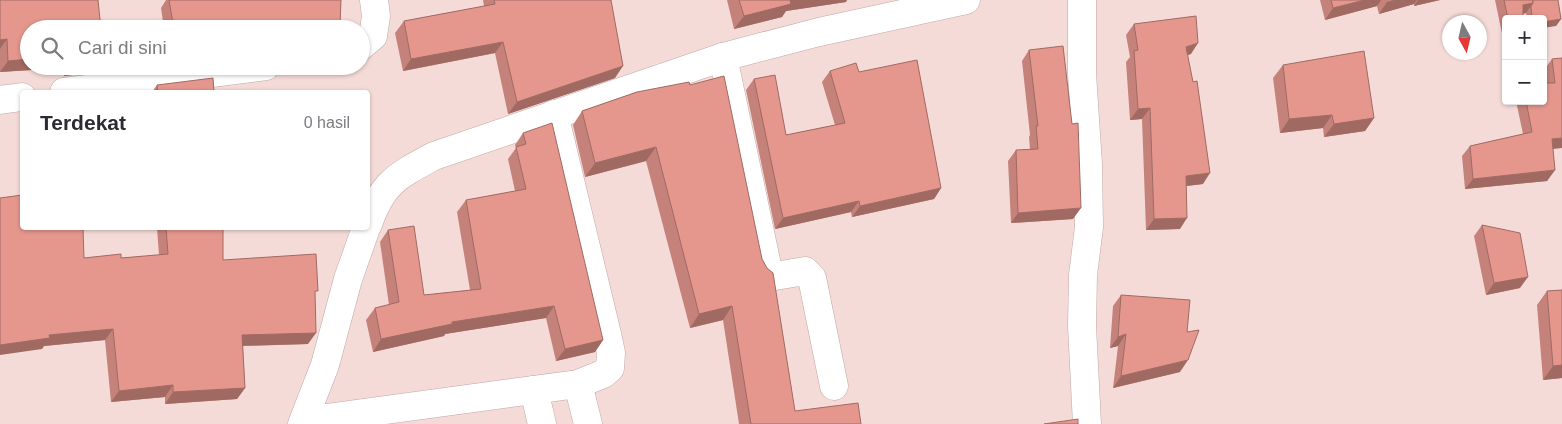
<!DOCTYPE html>
<html lang="id">
<meta charset="utf-8">
<style>
body{margin:0;font-family:Arial,sans-serif;background:#f2f2f3;color:#2b2b33}
.controls{position:absolute;right:15px;top:15px;display:grid;overflow:hidden;border-radius:5px;box-shadow:0 1px 4px #0004}
.controls button{width:45px;height:45px;display:grid;place-items:center;padding:0;border:0;border-bottom:1px solid #e1e1e2;background:#fff;color:#2b2b33;font:25px sans-serif}
.compass{position:absolute;left:1442px;top:15px;width:45px;height:45px;border-radius:50%;background:#fff;box-shadow:0 1px 4px #0004;rotate:172deg}
.list{margin:0;padding:0;list-style:none}
h2{display:flex;justify-content:space-between;align-items:center;height:65px;margin:0;padding:0 20px;font-size:21px}
h2 small{font-size:16px;font-weight:400;color:#7c7c81}
.icon{flex:none;width:28px;height:28px;fill:none;stroke:currentColor;stroke-width:2;stroke-linecap:round;stroke-linejoin:round}
.map{position:relative;flex:none;width:1562px;height:424px;overflow:hidden}
.search{position:absolute;background:#fff;box-shadow:0 1px 4px #0004;left:20px;top:20px;width:350px;height:55px;display:flex;align-items:center;gap:12px;box-sizing:border-box;padding:0 18px;border-radius:28px;color:#7c7c81;font-size:19px}
.panel{position:absolute;background:#fff;box-shadow:0 1px 4px #0004;left:20px;top:90px;width:350px;height:140px;border-radius:5px}
.map>svg:first-child{display:block}
</style>
<div class="map">
<svg width="1562" height="424" viewBox="0 0 1562 424">
<rect width="100%" height="100%" fill="#f5dbd8"/>
<g fill="none" stroke-linecap="round" stroke-linejoin="round">
<g stroke="#c0a8a4" stroke-width="29">
<g id="minor">
<path d="M 1082,0 L 1082,74 L 1088,164 L 1089,227 L 1083,275 L 1082,326 L 1087,424"/>
<path d="M 361,46 L 373,36 L 376,16 L 374,0"/>
<path d="M 723,57 L 768,270 L 775,276 L 805,271 L 812,278 L 834,386"/>
<path d="M 64,92 L 266,66"/>
<path d="M 0,100 L 22,97"/>
<path d="M 368,224 C 382,183 397,176 434,156 L 723,57 L 819,32 L 966,0"/>
<path d="M 578,384 L 588,424"/>
<path d="M 534,390 L 542,424"/>
<path d="M 304,421 L 578,384 L 603,374 L 610,368 L 611,353 L 607,334 L 554,114"/>
<path d="M 302,424 L 325,365 L 348,279 L 366,228"/>
</g>
</g>
<use href="#minor" stroke="#fff" stroke-width="28"/>
</g>
<g fill="#c5827a">
<path d="M 0,0 L 29,66 L 100,66 L 96,72 L 64,76 L 63,68 L 0,72 Z"/>
<path d="M 166,0 L 341,0 L 338,29 L 164,29 L 161,8 Z"/>
<path d="M 483,0 L 611,0 L 615,78 L 508,114 L 495,53 L 403,71 L 395,33 L 404,21 L 484,6 Z"/>
<path d="M 727,0 L 847,0 L 846,2 L 786,11 L 782,17 L 734,29 Z"/>
<path d="M 1320,0 L 1440,0 L 1414,6 L 1414,4 L 1379,14 L 1377,6 L 1325,20 Z"/>
<path d="M 1495,0 L 1558,0 L 1561,19 L 1556,26 L 1543,19 L 1527,19 L 1526,13 L 1523,14 L 1523,19 L 1506,19 L 1506,37 L 1503,38 Z"/>
<path d="M 1134,24 L 1191,54 L 1187,55 L 1203,184 L 1186,186 L 1180,229 L 1146,230 L 1142,119 L 1130,120 L 1126,62 L 1130,57 L 1126,35 Z"/>
<path d="M 1029,50 L 1073,219 L 1011,223 L 1008,161 L 1016,150 L 1030,150 L 1029,137 L 1030,135 L 1022,61 Z"/>
<path d="M 1562,58 L 1553,149 L 1555,170 L 1547,181 L 1465,189 L 1462,156 L 1470,146 L 1523,134 L 1516,101 L 1543,101 L 1546,83 L 1544,70 L 1552,59 Z"/>
<path d="M 1283,65 L 1374,118 L 1365,131 L 1324,137 L 1323,128 L 1280,133 L 1273,78 Z"/>
<path d="M 830,71 L 859,72 L 941,188 L 934,199 L 852,217 L 851,212 L 775,229 L 746,90 L 754,79 L 786,135 L 835,125 L 822,82 Z"/>
<path d="M 157,85 L 214,92 L 152,92 Z"/>
<path d="M 637,92 L 795,411 L 861,424 L 739,424 L 723,320 L 690,328 L 646,161 L 585,177 L 573,125 L 582,111 Z"/>
<path d="M 523,133 L 603,340 L 595,352 L 556,361 L 546,318 L 445,334 L 444,336 L 373,352 L 366,320 L 375,308 L 389,305 L 380,242 L 388,230 L 424,295 L 470,290 L 457,212 L 466,200 L 515,191 L 508,159 L 516,148 L 515,145 Z"/>
<path d="M 1482,225 L 1520,288 L 1486,295 L 1474,236 Z"/>
<path d="M 157,228 L 223,228 L 223,260 L 315,295 L 308,344 L 243,346 L 245,388 L 237,399 L 165,404 L 165,397 L 111,402 L 105,340 L 44,346 L 42,349 L 84,258 L 121,258 L 159,255 Z"/>
<path d="M 1562,290 L 1562,378 L 1543,380 L 1537,305 L 1547,291 Z"/>
<path d="M 1121,295 L 1180,372 L 1113,388 L 1118,346 L 1110,348 L 1113,306 Z"/>
</g>
<g fill="#a06a63">
<path d="M 789,0 L 847,0 L 846,2 L 786,11 L 782,17 L 734,29 L 744,16 Z"/>
<path d="M 1365,0 L 1381,0 L 1377,6 L 1325,20 L 1333,8 Z"/>
<path d="M 1394,0 L 1417,0 L 1414,4 L 1379,14 L 1387,2 Z"/>
<path d="M 1418,0 L 1440,0 L 1414,6 Z"/>
<path d="M 1533,3 L 1526,13 L 1515,15 L 1523,5 Z"/>
<path d="M 1561,19 L 1556,26 L 1543,28 L 1543,22 Z"/>
<path d="M 278,23 L 340,25 L 338,29 L 274,29 Z"/>
<path d="M 7,39 L 0,49 L 0,40 Z"/>
<path d="M 503,42 L 495,53 L 403,71 L 411,59 Z"/>
<path d="M 1198,43 L 1191,54 L 1178,58 L 1186,47 Z"/>
<path d="M 29,59 L 29,66 L 64,66 L 63,68 L 0,72 L 8,61 Z"/>
<path d="M 71,66 L 100,66 L 96,72 L 64,76 Z"/>
<path d="M 623,66 L 615,78 L 508,114 L 517,102 Z"/>
<path d="M 1150,108 L 1142,119 L 1130,120 L 1138,109 Z"/>
<path d="M 1332,115 L 1323,128 L 1280,133 L 1289,119 Z"/>
<path d="M 1374,118 L 1365,131 L 1324,137 L 1334,124 Z"/>
<path d="M 1562,138 L 1562,148 L 1544,150 L 1552,139 Z"/>
<path d="M 656,147 L 646,161 L 585,177 L 595,163 Z"/>
<path d="M 1555,170 L 1547,181 L 1465,189 L 1473,179 Z"/>
<path d="M 1210,173 L 1203,184 L 1178,187 L 1186,176 Z"/>
<path d="M 941,188 L 934,199 L 852,217 L 860,206 Z"/>
<path d="M 859,201 L 851,212 L 775,229 L 783,218 Z"/>
<path d="M 1081,208 L 1073,219 L 1011,223 L 1018,213 Z"/>
<path d="M 1187,218 L 1180,229 L 1146,230 L 1154,219 Z"/>
<path d="M 1528,277 L 1520,288 L 1486,295 L 1494,283 Z"/>
<path d="M 554,306 L 546,318 L 445,334 L 444,336 L 373,352 L 381,339 L 452,322 Z"/>
<path d="M 732,306 L 723,320 L 690,328 L 699,314 Z"/>
<path d="M 113,329 L 105,340 L 44,346 L 42,349 L 0,355 L 0,345 L 49,335 Z"/>
<path d="M 316,333 L 308,344 L 234,346 L 242,335 Z"/>
<path d="M 1126,334 L 1118,346 L 1110,348 L 1118,337 Z"/>
<path d="M 603,340 L 595,352 L 556,361 L 565,349 Z"/>
<path d="M 1188,360 L 1180,372 L 1113,388 L 1121,376 Z"/>
<path d="M 1562,365 L 1562,378 L 1543,380 L 1553,366 Z"/>
<path d="M 173,385 L 165,397 L 111,402 L 119,391 Z"/>
<path d="M 245,388 L 237,399 L 165,404 L 173,392 Z"/>
</g>
<g fill="#e5978e" stroke="#a06a63">
<path d="M 0,0 L 98,0 L 101,29 L 29,29 L 29,59 L 8,61 L 7,39 L 0,40 Z"/>
<path d="M 169,0 L 341,0 L 340,25 L 278,23 L 278,29 L 174,29 Z"/>
<path d="M 494,0 L 611,0 L 623,66 L 517,102 L 503,42 L 411,59 L 404,21 L 495,4 Z"/>
<path d="M 739,0 L 790,0 L 791,4 L 744,16 Z"/>
<path d="M 1331,0 L 1365,0 L 1333,8 Z"/>
<path d="M 1504,0 L 1533,0 L 1533,3 L 1523,5 L 1523,19 L 1508,19 Z"/>
<path d="M 1533,0 L 1558,0 L 1561,19 L 1543,22 L 1543,19 L 1532,19 L 1531,6 L 1533,3 Z"/>
<path d="M 1196,16 L 1198,43 L 1186,47 L 1193,82 L 1197,81 L 1210,173 L 1186,176 L 1187,218 L 1154,219 L 1150,108 L 1138,109 L 1134,51 L 1138,50 L 1134,24 Z"/>
<path d="M 1063,46 L 1072,124 L 1078,123 L 1081,208 L 1018,213 L 1016,150 L 1038,149 L 1036,126 L 1038,126 L 1029,50 Z"/>
<path d="M 1364,51 L 1374,118 L 1334,124 L 1332,115 L 1289,119 L 1283,65 Z"/>
<path d="M 1562,58 L 1562,138 L 1552,139 L 1555,170 L 1473,179 L 1470,146 L 1532,132 L 1526,101 L 1543,101 L 1543,83 L 1555,83 L 1552,59 Z"/>
<path d="M 917,60 L 941,188 L 860,206 L 859,201 L 783,218 L 754,79 L 775,75 L 786,135 L 845,123 L 830,71 L 856,63 L 859,72 Z"/>
<path d="M 724,76 L 762,259 L 767,268 L 773,273 L 795,411 L 858,403 L 861,424 L 751,424 L 732,306 L 699,314 L 656,147 L 595,163 L 582,111 L 637,92 L 689,82 L 690,85 Z"/>
<path d="M 213,78 L 214,92 L 158,92 L 157,85 Z"/>
<path d="M 552,123 L 603,340 L 565,349 L 554,306 L 452,322 L 452,324 L 381,339 L 375,308 L 399,302 L 388,230 L 414,226 L 424,295 L 481,289 L 466,200 L 526,189 L 516,147 L 526,144 L 523,133 Z"/>
<path d="M 22,195 L 22,228 L 83,228 L 84,258 L 121,254 L 121,258 L 168,254 L 166,228 L 223,228 L 223,260 L 316,254 L 318,291 L 315,291 L 316,333 L 242,335 L 245,388 L 173,392 L 173,385 L 119,391 L 113,329 L 49,335 L 50,338 L 0,345 L 0,198 Z"/>
<path d="M 1482,225 L 1520,233 L 1528,277 L 1494,283 Z"/>
<path d="M 1562,290 L 1562,365 L 1553,366 L 1547,291 Z"/>
<path d="M 1121,295 L 1190,300 L 1187,332 L 1199,330 L 1188,360 L 1121,376 L 1126,334 L 1118,337 Z"/>
<path d="M 1078,419 L 1078,424 L 1044,424 Z"/>
</g>
</svg>
<div class="controls">
<button>+</button>
<button>−</button>
</div>
<svg class="compass" viewBox="-18 -18 36 36"><path d="M0-13l5 13h-10z" fill="#e53935"/><path d="M0 13l5-13h-10z" fill="#7c7c81"/></svg>
<div class="search"><svg class="icon" aria-label="search" viewBox="0 0 24 24"><circle cx="10" cy="10" r="6"/><path d="M15 15l6 6"/></svg>Cari di sini</div>
<section class="panel">
<h2>Terdekat<small>0 hasil</small></h2>
<ul class="list">
</ul>
</section>
</div>
